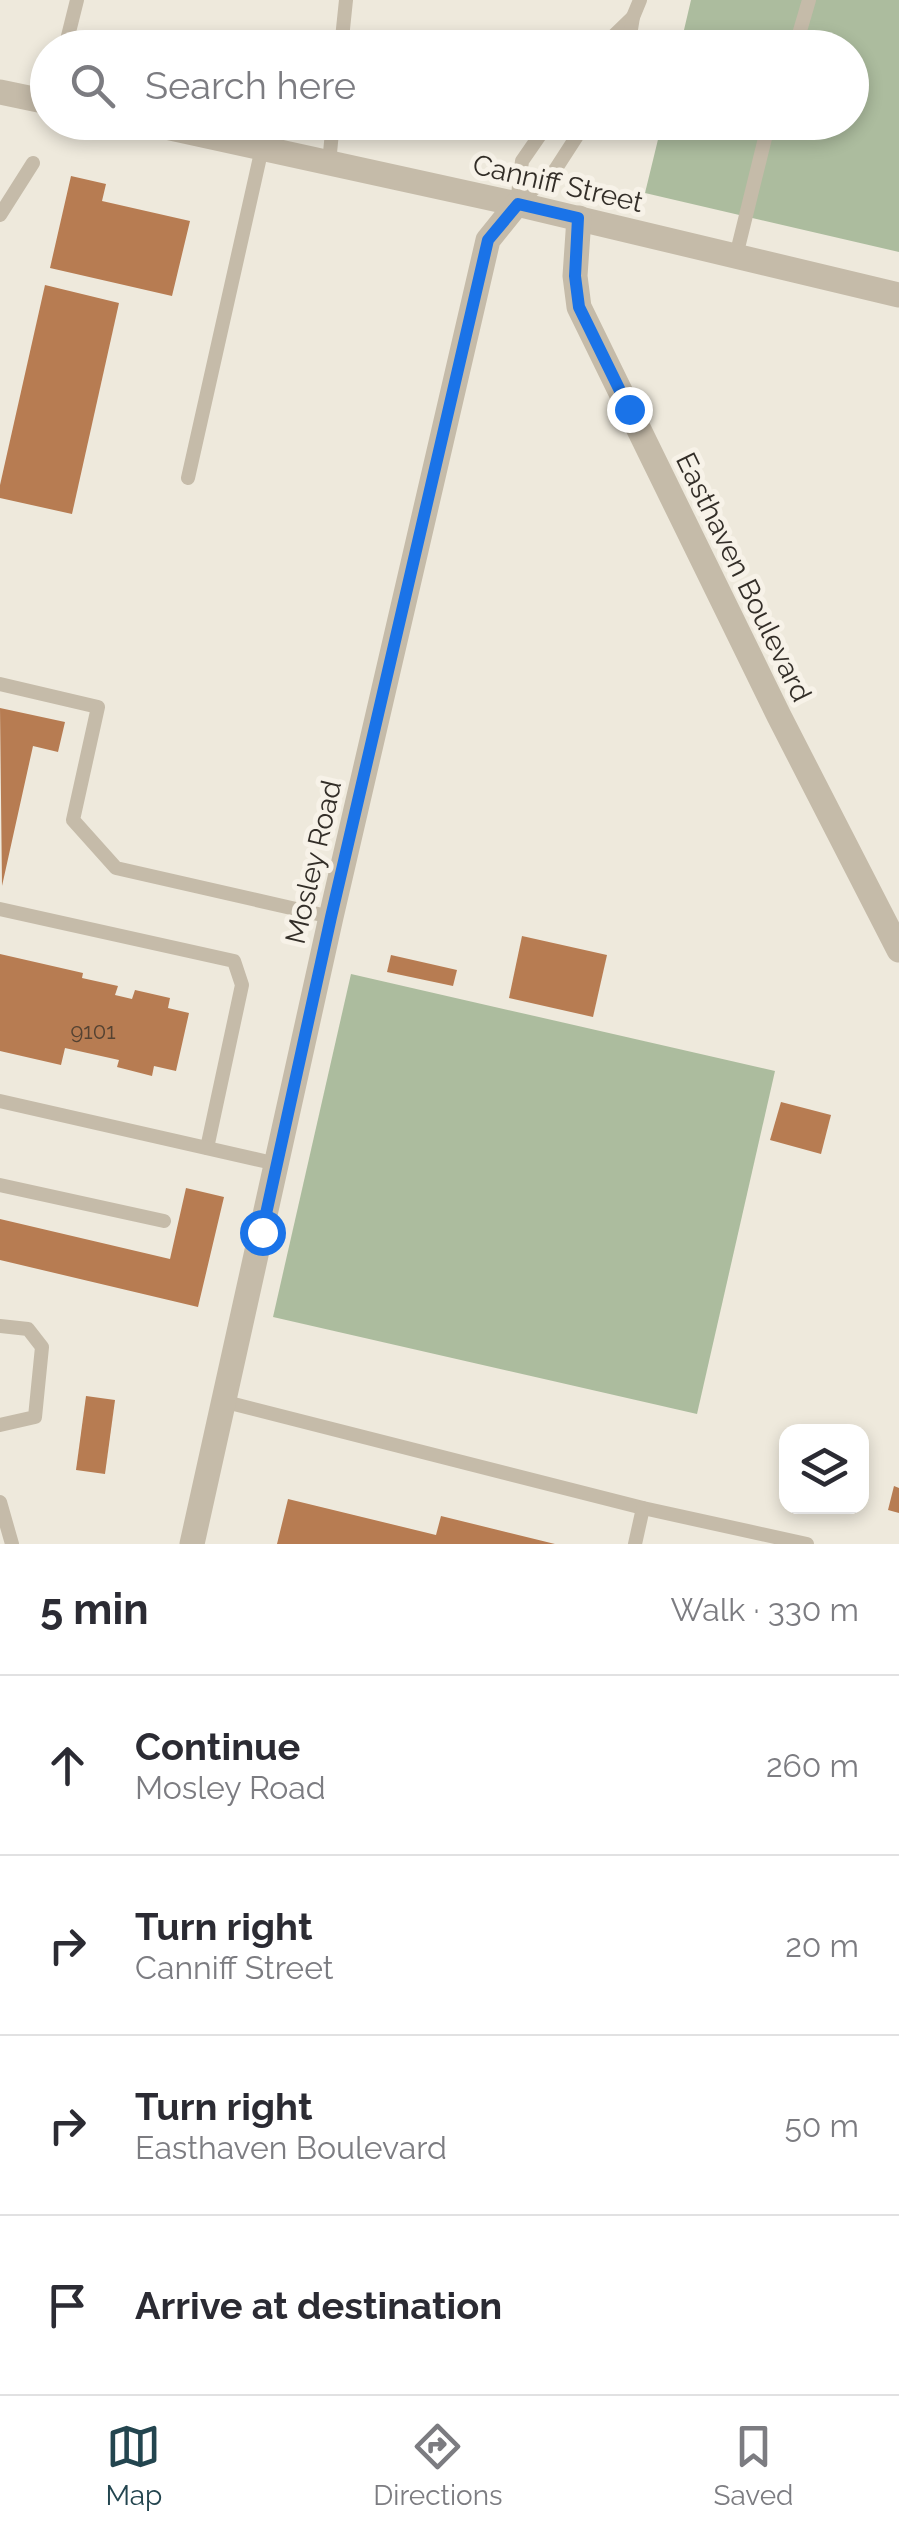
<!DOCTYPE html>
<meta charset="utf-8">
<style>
body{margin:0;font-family:Raleway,sans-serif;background:#f7f7f7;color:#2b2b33}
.controls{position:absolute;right:30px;bottom:30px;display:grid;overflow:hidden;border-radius:20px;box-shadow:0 5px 15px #0003}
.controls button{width:90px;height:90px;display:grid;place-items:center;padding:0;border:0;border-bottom:2px solid #e1e1e2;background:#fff;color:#2b2b33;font:50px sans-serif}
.stop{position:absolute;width:30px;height:30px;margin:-22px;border:8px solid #1a73e8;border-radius:50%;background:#fff}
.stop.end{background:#1a73e8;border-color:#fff;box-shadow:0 2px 10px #0008}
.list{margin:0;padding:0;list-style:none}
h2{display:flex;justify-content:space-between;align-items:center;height:130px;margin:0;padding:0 40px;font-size:42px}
h2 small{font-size:32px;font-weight:400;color:#7c7c81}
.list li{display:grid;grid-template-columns:65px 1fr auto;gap:30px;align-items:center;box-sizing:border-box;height:180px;padding:0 40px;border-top:2px solid #e1e1e2}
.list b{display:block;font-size:38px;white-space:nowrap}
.list p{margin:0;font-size:32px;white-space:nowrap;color:#7c7c81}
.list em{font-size:32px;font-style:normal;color:#7c7c81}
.icon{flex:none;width:55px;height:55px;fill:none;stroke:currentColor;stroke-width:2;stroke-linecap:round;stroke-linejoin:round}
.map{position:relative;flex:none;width:899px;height:1544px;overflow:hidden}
.search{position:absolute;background:#fff;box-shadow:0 5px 15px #0003;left:30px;right:30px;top:30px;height:110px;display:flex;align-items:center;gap:25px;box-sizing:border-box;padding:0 35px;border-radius:55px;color:#7c7c81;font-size:38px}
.sheet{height:850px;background:#fff}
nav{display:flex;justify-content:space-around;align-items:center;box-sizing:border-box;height:140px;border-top:2px solid #e1e1e2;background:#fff;font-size:28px;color:#7c7c81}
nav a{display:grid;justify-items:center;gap:5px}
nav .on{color:#23454f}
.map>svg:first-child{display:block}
</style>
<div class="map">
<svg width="899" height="1544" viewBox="0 0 899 1544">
<rect width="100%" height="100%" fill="#eee9dc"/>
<g fill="#acbc9e">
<path d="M 691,0 L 899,0 L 899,252 L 645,193 L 662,123 L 852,122 L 852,48 L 680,47 Z"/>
<path d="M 351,974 L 775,1071 L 697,1414 L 273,1317 Z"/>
</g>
<g fill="#b77c52">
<path d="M 71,176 L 106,184 L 102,201 L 190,221 L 172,296 L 50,268 Z"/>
<path d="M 45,285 L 119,303 L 72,514 L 0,498 L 0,485 Z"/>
<path d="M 0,708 L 65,722 L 58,752 L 33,746 L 2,886 Z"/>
<path d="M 522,936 L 607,955 L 593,1017 L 509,998 Z"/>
<path d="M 0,954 L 83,973 L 82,978 L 118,986 L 115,995 L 132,999 L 135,990 L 170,998 L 168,1008 L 189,1013 L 176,1071 L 154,1066 L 152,1076 L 117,1067 L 119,1060 L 65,1048 L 61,1065 L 0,1051 Z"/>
<path d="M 391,955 L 457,970 L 453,986 L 387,972 Z"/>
<path d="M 781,1102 L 831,1115 L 821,1154 L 770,1140 Z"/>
<path d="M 186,1188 L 224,1197 L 198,1307 L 0,1260 L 0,1219 L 170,1259 Z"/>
<path d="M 86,1396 L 115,1400 L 105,1474 L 76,1470 Z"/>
<path d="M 894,1486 L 899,1488 L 899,1513 L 888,1510 Z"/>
<path d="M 288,1499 L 436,1535 L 441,1516 L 555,1544 L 277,1544 Z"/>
</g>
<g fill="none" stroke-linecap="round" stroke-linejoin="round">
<g stroke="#c5bba9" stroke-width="14">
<path d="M 65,48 L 77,0"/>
<path d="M 341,48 L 346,0"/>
<path d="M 601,48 L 633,17"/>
<path d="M 628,48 L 633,17 L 640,0"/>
<path d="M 795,48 L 809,0"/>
<path d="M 329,163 L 333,122"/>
<path d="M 517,203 L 522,161 L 549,122"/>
<path d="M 517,204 L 555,170 L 586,122"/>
<path d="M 0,215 L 33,163"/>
<path d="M 736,256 L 769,122"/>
<path d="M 188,478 L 262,148"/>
<path d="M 0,684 L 98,707 L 73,820 L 116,868 L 331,917"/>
<path d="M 0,909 L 234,961 L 242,985 L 207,1148"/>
<path d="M 0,1101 L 277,1164"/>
<path d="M 0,1185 L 164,1221"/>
<path d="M 0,1326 L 28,1329 L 42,1347 L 35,1417 L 0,1425"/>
<path d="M 226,1402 L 643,1508 L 807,1544"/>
<path d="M 0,1502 L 12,1544"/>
<path d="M 635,1544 L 643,1508"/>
</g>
<g stroke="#c5bba9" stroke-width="25">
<path d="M 0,92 L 48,102"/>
<path d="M 143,122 L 517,204 L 899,295"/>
<path d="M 579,218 L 575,276 L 579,307 L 779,716 L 899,950"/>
<path d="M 192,1544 L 331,917 L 488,240 L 517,204"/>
</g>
</g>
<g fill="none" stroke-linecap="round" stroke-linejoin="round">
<path stroke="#1a73e8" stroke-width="12" d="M 262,1232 L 331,917 L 488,240 L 518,204 L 578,218 L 575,276 L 579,307 L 629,409"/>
</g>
<g text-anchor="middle" stroke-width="10" stroke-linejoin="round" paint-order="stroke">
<g font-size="22" fill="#544232">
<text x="93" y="1039">9101</text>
</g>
<g font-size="28" fill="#332e28" stroke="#f7f2e8">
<text transform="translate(558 183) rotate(13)" y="10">Canniff Street</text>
<text transform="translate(744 577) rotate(64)" y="10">Easthaven Boulevard</text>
<text transform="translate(313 862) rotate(-77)" y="10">Mosley Road</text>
</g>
</g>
</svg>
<div class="controls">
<button><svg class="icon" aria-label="layers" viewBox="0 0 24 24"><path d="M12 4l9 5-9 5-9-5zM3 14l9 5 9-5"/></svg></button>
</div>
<div class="stop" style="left:262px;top:1232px"></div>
<div class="stop end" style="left:629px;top:409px"></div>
<div class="search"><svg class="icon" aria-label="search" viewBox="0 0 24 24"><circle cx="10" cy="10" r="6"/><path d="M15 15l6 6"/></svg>Search here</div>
</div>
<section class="sheet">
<h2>5 min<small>Walk · 330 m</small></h2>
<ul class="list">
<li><svg class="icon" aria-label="ahead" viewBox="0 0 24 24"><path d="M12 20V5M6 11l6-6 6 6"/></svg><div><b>Continue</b><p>Mosley Road</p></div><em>260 m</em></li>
<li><svg class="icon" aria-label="right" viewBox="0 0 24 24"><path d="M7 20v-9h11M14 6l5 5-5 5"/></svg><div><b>Turn right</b><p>Canniff Street</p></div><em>20 m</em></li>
<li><svg class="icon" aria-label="right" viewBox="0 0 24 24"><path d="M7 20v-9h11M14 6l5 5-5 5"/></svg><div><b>Turn right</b><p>Easthaven Boulevard</p></div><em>50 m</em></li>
<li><svg class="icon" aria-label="arrive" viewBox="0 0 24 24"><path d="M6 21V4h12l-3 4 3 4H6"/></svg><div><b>Arrive at destination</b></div></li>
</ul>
</section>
<nav>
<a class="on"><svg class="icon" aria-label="map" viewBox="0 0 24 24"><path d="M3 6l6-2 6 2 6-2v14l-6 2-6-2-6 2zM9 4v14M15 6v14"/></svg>Map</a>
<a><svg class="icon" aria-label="directions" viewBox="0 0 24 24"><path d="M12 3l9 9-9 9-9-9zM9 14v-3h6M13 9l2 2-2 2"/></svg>Directions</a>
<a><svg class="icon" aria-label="saved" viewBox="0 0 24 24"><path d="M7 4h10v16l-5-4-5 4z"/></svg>Saved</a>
</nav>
